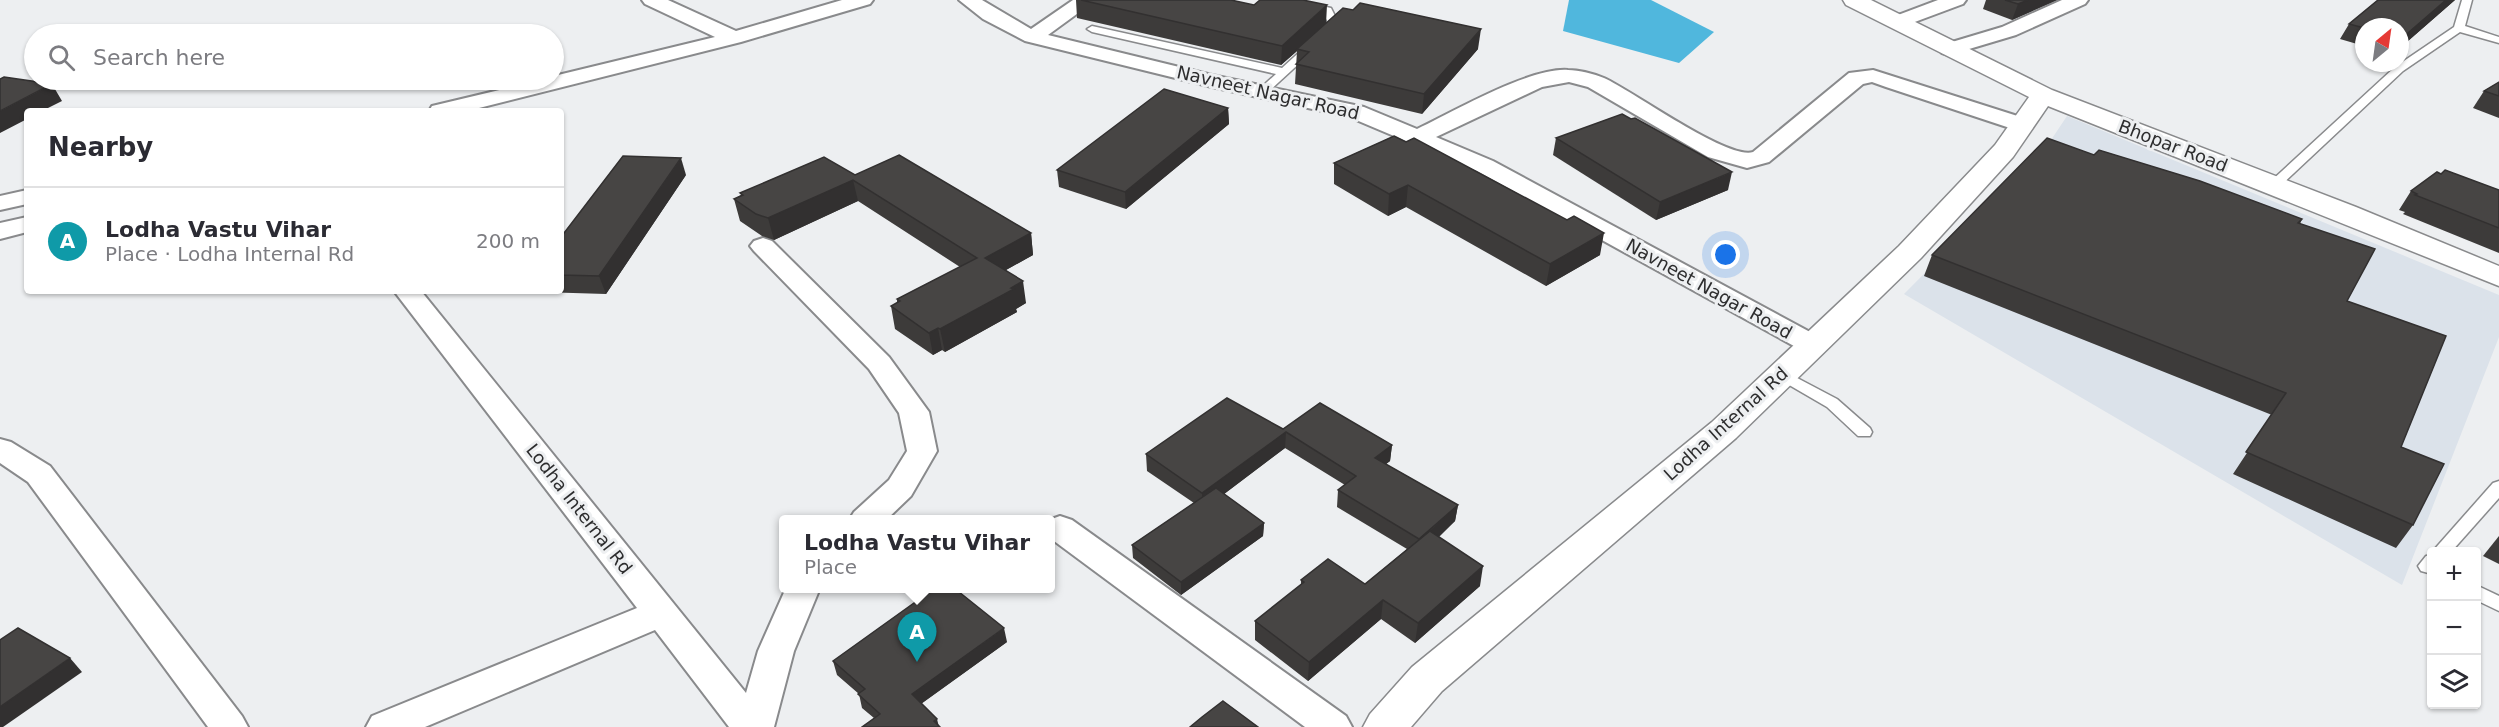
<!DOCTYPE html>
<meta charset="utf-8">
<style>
body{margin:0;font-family:"DejaVu Sans",sans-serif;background:#f7f7f7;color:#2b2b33}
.controls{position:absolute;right:18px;bottom:18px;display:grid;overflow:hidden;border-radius:6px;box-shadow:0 2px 4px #0004}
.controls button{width:54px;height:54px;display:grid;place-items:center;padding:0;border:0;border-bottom:2px solid #e1e1e2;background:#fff;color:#2b2b33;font:30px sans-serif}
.compass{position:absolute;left:2355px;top:18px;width:54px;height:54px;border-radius:50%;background:#fff;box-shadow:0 2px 4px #0004;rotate:29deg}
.you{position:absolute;left:1726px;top:255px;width:21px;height:21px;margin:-15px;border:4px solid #fff;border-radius:50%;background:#1a73e8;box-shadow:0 0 0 9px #1a73e833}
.badge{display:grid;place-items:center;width:39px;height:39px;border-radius:50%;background:#d93025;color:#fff;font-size:20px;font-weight:700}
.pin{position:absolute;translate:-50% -50px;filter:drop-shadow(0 2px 3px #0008)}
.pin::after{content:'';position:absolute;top:32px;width:21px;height:18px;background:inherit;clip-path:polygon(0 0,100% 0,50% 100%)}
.popup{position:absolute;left:779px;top:515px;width:276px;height:78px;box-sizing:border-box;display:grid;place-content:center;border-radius:6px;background:#fff;filter:drop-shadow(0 2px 4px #0005);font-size:20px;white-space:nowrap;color:#7c7c81}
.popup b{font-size:22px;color:#2b2b33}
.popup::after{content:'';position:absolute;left:50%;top:100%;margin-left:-12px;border:12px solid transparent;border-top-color:#fff}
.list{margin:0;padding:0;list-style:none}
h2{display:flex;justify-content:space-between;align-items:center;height:78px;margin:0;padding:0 24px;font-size:26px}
h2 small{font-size:20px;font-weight:400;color:#7c7c81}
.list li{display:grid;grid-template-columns:39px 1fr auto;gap:18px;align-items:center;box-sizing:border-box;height:108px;padding:0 24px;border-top:2px solid #e1e1e2}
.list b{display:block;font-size:22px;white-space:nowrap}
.list p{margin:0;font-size:20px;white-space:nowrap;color:#7c7c81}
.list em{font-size:20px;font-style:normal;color:#7c7c81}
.icon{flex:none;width:33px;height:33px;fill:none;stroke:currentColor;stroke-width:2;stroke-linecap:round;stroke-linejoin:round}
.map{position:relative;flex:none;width:2499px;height:727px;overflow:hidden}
.search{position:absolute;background:#fff;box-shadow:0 2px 4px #0004;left:24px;top:24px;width:540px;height:66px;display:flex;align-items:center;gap:15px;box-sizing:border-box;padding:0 21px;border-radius:33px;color:#7c7c81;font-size:22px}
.panel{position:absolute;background:#fff;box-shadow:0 2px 4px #0004;left:24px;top:108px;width:540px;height:186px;border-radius:6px}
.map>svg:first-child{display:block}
</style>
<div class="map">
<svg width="2499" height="727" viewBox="0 0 2499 727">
<rect width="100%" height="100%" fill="#edeff1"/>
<path fill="#dbe2ea" d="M 2067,116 L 2499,295 L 2499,337 L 2402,585 L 1904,294 L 2039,158 Z"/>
<path fill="#50b7dd" d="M 1569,0 L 1651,0 L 1714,32 L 1679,63 L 1563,31 Z"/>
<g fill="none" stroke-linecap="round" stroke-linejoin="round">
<g stroke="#898a8c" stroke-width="3">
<g id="lane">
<path d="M 1274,0 L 1294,0 L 1331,8 L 1340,26 L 1266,94 L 1262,95 L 1256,92 L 1276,74 L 1092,32 L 1087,29 L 1092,26 L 1282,68 L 1329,25 L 1323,12 Z"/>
<path d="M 2462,0 L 2472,0 L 2465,26 L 2499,37 L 2499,43 L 2460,32 L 2403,71 L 2278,188 L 2270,188 L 2268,185 L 2270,182 L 2395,67 L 2454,27 Z"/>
<path d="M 1782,370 L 1837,399 L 1870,428 L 1872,432 L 1870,436 L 1858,436 L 1827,407 L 1777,378 L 1774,375 Z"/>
<path d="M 2499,481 L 2499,498 L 2451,552 L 2432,552 L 2493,483 Z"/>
<path d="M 2432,555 L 2432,574 L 2421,571 L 2418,566 L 2426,556 Z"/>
<path d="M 2476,585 L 2499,596 L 2499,611 L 2476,600 Z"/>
</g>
</g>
<g stroke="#898a8c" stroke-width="4">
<g id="street">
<path d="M 642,0 L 668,0 L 736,31 L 842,0 L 873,0 L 870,4 L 741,42 L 467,111 L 429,111 L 432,106 L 541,80 L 554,80 L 554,76 L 715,37 L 645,4 Z"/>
<path d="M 959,0 L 982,0 L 1031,29 L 1073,0 L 1096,0 L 1048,35 L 1212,75 L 1364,107 L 1417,129 C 1453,112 1530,67 1568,70 C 1579,70 1594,74 1604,78 C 1633,91 1727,160 1753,152 L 1849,73 L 1873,70 L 2030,120 L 2033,125 L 2030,130 L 2022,132 L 1886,87 L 1872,82 L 1863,84 L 1769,162 L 1747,168 L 1708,157 L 1588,87 L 1569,82 L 1542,87 L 1436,137 L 1493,161 L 1823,339 L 1827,345 L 1823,351 L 1813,354 L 1803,351 L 1477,171 L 1349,117 L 1212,87 L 1025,41 L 983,19 Z"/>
<path d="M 1938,0 L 1966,0 L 1963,4 L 1904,26 L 1890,26 L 1887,22 L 1890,18 Z"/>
<path d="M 2062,0 L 2088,0 L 2085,4 L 2016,35 L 1949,55 L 1942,53 L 1939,49 L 1942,45 L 2002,27 Z"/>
<path d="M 27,190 L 27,204 L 0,210 L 0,196 Z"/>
<path d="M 27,217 L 27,232 L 0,239 L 0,223 Z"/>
<path d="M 763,238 L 772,241 L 889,357 L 929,412 L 937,451 L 911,496 L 886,520 L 849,520 L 854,512 L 889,480 L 907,451 L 899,413 L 869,369 L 754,251 L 750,246 L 754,241 Z"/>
<path d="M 394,291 L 421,291 L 746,693 L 758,651 L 786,588 L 820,588 L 794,651 L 774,727 L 729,727 L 655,630 L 425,727 L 366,727 L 372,716 L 637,608 Z"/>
<path d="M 0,439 L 11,442 L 50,466 L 242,716 L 248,727 L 208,727 L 28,482 L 0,463 Z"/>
<path d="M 1060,516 L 1072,520 L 1346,716 L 1352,727 L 1305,727 L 1050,538 L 1049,520 Z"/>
</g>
</g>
<g stroke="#898a8c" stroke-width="3">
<path id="secondary" d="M 1843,0 L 1871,0 L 2052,90 L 2356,207 L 2499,266 L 2499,286 L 2048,106 L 2013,157 L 1921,258 L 1736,438 L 1442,691 L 1411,727 L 1363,727 L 1370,714 L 1412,667 L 1712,422 L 1899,246 L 1995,145 L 2029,97 L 1846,5 Z"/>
</g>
<use href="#lane" fill="#fff" fill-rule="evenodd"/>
<use href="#street" fill="#fff" fill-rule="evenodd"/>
<use href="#secondary" fill="#fff" fill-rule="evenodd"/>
</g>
<g fill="#3d3b3a">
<path d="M 1076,0 L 1231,0 L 1326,23 L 1478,49 L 1422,114 L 1295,84 L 1297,51 L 1281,65 L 1077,18 Z"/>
<path d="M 1986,0 L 2057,0 L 2012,20 L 1983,9 Z"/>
<path d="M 2378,0 L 2455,0 L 2400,48 L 2400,27 L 2364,27 L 2364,46 L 2340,39 L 2349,24 Z"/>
<path d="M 2499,82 L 2499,118 L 2473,108 L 2484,91 Z"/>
<path d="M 1228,108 L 1229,124 L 1126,209 L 1059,187 L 1057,170 Z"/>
<path d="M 1631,119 L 1728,190 L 1656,220 L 1553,155 L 1556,138 Z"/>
<path d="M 1394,136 L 1600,255 L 1546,286 L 1406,207 L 1388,216 L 1334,184 L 1334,163 Z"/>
<path d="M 2094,155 L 2302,219 L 2300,224 L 2347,301 L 2401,447 L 2413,525 L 2396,548 L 2233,474 L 2272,415 L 1924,276 L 1932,255 Z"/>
<path d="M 686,175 L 606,294 L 540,292 L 539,291 L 561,291 L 561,237 Z"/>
<path d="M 855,175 L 1031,233 L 1033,255 L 1006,270 L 1026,303 L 1016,309 L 1017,312 L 945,352 L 942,350 L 933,355 L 895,329 L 891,306 L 897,303 L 897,299 L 960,267 L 858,201 L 774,240 L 762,236 L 740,221 L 734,199 L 741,195 L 740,193 Z"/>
<path d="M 2499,190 L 2499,253 L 2403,214 L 2405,212 L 2399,210 L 2411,191 Z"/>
<path d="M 1283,429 L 1392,445 L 1390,461 L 1386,464 L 1458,505 L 1455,521 L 1439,537 L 1480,586 L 1415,643 L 1381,619 L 1308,681 L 1255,640 L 1255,621 L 1301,585 L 1301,580 L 1365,584 L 1407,549 L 1337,507 L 1338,490 L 1345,485 L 1285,448 L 1224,494 L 1264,523 L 1263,536 L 1181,595 L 1133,558 L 1132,545 L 1194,503 L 1147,471 L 1146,454 Z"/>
<path d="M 2499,536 L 2499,564 L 2483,556 Z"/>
<path d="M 1007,642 L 921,704 L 874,718 L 862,708 L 859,694 L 837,675 L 833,661 Z"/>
</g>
<g fill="#323030">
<path d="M 2028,0 L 2057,0 L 2012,20 L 2018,4 Z"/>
<path d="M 2446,0 L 2455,0 L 2400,48 L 2400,41 L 2401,39 Z"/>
<path d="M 1327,5 L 1326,24 L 1297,49 L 1297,51 L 1281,65 L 1282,46 Z"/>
<path d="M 1481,29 L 1478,49 L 1422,114 L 1424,94 Z"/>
<path d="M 52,84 L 62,101 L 42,111 L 27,111 L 27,119 L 0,133 L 0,111 Z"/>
<path d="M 1228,108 L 1229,124 L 1126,209 L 1125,192 Z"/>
<path d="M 681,158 L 686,175 L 606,294 L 599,276 Z"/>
<path d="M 1732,172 L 1728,190 L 1656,220 L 1660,202 Z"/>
<path d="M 853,180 L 858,201 L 774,240 L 768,218 Z"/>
<path d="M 1408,185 L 1406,207 L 1388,216 L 1389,194 Z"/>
<path d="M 1031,233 L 1033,255 L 988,280 L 985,258 Z"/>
<path d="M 1604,233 L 1600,255 L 1546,286 L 1550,264 Z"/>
<path d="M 1023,281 L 1026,303 L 1016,309 L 1017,312 L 945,352 L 940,329 Z"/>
<path d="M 938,328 L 942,350 L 933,355 L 929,333 Z"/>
<path d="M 1286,432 L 1285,448 L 1203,510 L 1202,493 Z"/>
<path d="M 1392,445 L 1390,461 L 1373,474 L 1375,458 Z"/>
<path d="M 1458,505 L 1455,521 L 1418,556 L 1420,540 Z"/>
<path d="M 1264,523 L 1263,536 L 1181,595 L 1181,582 Z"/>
<path d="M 1483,566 L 1480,586 L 1415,643 L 1418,623 Z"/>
<path d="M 1383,600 L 1381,619 L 1308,681 L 1309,662 Z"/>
<path d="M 1004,628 L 1007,642 L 915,708 L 912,694 Z"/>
<path d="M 70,658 L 82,672 L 3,727 L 0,727 L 0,707 Z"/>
<path d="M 937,719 L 939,727 L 934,721 Z"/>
</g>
<g fill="#474544" stroke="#323030" stroke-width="1.5">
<path d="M 1081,0 L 1231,0 L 1254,5 L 1260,0 L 1303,0 L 1327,5 L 1282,46 Z"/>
<path d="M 2005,0 L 2028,0 L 2018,4 Z"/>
<path d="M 2378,0 L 2446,0 L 2401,39 L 2400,39 L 2400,27 L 2364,27 L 2364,28 L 2349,24 Z"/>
<path d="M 1360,3 L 1481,29 L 1424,94 L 1296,64 L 1309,52 L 1297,49 L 1343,8 L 1353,10 Z"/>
<path d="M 4,77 L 52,84 L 0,111 L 0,79 Z"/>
<path d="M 2499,82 L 2499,96 L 2484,91 Z"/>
<path d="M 1164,89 L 1228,108 L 1125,192 L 1057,170 Z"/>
<path d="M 1622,114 L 1631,119 L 1635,118 L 1732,172 L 1660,202 L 1556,138 Z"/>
<path d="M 1394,136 L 1406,142 L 1414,138 L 1567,220 L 1574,216 L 1604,233 L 1550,264 L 1408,185 L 1389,194 L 1334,163 Z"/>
<path d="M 2047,138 L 2094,155 L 2099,150 L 2200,181 L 2302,219 L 2298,223 L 2375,249 L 2347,301 L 2446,336 L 2401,447 L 2444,464 L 2413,525 L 2246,452 L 2286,393 L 1932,255 Z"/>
<path d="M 899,155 L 1031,233 L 985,258 L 1023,281 L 1011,288 L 1014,289 L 940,329 L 938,328 L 929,333 L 891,306 L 900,301 L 897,299 L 977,258 L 853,180 L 768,218 L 756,214 L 734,199 L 743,195 L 740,193 L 824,157 L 855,175 Z"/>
<path d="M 623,156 L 681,158 L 599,276 L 561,275 L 561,237 Z"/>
<path d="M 2445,170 L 2499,190 L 2499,228 L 2415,195 L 2417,194 L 2411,191 L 2437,172 L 2441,174 Z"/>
<path d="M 1227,398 L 1283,429 L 1320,403 L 1392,445 L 1375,458 L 1458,505 L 1419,539 L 1338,490 L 1356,476 L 1286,432 L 1202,493 L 1146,454 Z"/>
<path d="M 1216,488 L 1264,523 L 1181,582 L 1132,545 Z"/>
<path d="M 1430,531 L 1483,566 L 1418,623 L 1383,600 L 1309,662 L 1255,621 L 1304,582 L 1301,580 L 1328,559 L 1365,584 Z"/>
<path d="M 935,588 L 954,588 L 1004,628 L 912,694 L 937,719 L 934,721 L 940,727 L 862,727 L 880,714 L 858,694 L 865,689 L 833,661 Z"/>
<path d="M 18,628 L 70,658 L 0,707 L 0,640 Z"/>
<path d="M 1223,701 L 1258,727 L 1190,727 L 1202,717 Z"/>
</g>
<g text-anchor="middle" stroke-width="6" stroke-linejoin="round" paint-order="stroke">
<g font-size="18" fill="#2d2d2e" stroke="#edeff1">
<text transform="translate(1268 93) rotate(13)" y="6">Navneet Nagar Road</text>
<text transform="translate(2173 146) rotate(21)" y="6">Bhopar Road</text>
<text transform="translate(1709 289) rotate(29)" y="6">Navneet Nagar Road</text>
<text transform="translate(1726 424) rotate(-42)" y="6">Lodha Internal Rd</text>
<text transform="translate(579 509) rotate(52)" y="6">Lodha Internal Rd</text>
</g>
</g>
</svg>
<div class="controls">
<button>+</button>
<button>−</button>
<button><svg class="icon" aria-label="layers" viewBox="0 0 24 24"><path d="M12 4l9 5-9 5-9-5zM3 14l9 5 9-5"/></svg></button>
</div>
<svg class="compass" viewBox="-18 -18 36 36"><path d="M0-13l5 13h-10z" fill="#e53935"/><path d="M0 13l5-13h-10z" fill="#7c7c81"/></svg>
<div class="you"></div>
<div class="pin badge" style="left:917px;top:662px;background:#0f9aa8">A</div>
<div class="popup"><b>Lodha Vastu Vihar</b>Place</div>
<div class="search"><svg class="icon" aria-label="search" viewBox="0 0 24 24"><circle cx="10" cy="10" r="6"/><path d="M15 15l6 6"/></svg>Search here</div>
<section class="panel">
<h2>Nearby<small></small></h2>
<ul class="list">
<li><span class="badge" style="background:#0f9aa8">A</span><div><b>Lodha Vastu Vihar</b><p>Place · Lodha Internal Rd</p></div><em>200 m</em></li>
</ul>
</section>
</div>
